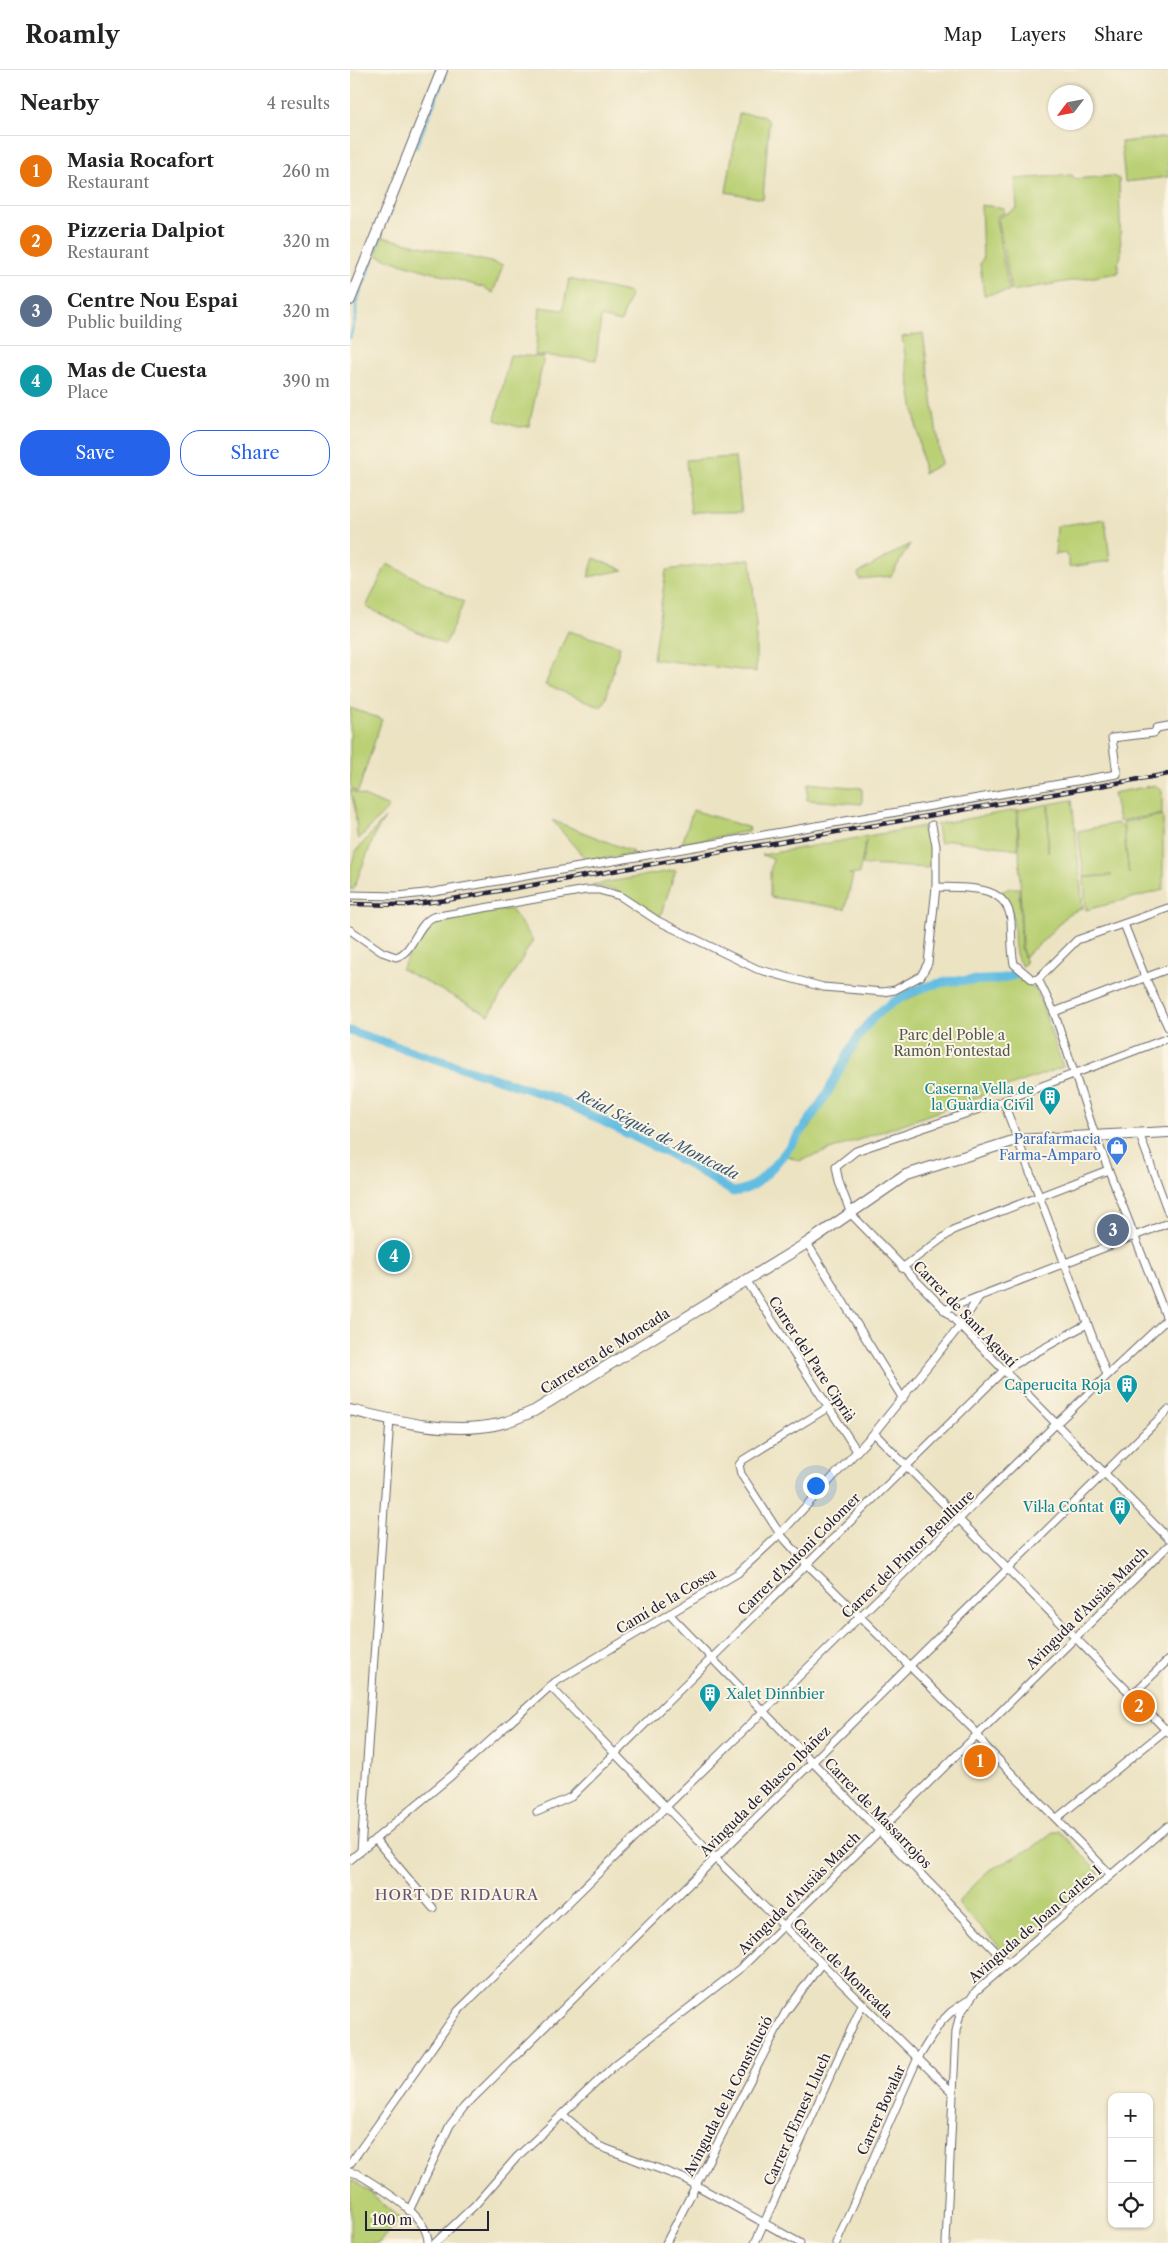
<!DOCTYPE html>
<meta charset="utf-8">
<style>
body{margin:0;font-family:"Libre Caslon Text",serif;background:#f2f2f2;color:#222}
.controls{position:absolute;right:15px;bottom:15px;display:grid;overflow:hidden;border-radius:10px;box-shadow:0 1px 4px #0004}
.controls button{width:45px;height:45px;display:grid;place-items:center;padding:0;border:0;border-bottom:1px solid #e0e0e0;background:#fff;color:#222;font:25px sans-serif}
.compass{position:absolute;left:698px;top:15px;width:45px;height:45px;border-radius:50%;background:#fff;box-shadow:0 1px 4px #0004;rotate:238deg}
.scale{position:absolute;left:15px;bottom:12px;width:124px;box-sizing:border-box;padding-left:5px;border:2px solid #22223b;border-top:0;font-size:14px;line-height:18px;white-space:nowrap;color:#22223b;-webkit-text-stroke:4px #fcf5e5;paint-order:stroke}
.you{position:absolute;left:465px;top:1415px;width:18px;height:18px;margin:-12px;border:4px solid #fff;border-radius:50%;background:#1a73e8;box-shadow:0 0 0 8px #1a73e833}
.badge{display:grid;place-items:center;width:32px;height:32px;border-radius:50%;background:#2563eb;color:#fff;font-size:16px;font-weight:700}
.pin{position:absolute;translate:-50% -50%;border:2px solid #fff;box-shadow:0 1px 5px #0006}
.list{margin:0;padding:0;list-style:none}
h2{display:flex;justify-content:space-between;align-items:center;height:65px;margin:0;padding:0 20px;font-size:21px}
h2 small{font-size:16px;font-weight:400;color:#767676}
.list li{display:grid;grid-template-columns:32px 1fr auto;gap:15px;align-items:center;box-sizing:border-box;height:70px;padding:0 20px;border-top:1px solid #e0e0e0}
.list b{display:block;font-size:19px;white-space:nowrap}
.list p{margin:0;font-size:16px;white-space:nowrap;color:#767676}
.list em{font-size:16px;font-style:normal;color:#767676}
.actions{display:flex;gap:10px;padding:15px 20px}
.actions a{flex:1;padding:11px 0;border:1px solid #2563eb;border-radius:20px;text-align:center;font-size:18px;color:#2563eb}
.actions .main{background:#2563eb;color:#fff}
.icon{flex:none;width:28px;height:28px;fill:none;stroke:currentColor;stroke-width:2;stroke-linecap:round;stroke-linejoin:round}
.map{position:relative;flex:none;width:818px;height:2173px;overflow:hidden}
header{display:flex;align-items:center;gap:30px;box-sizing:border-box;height:70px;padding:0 25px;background:#fff;border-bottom:1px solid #e0e0e0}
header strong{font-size:24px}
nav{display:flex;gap:28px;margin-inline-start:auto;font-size:18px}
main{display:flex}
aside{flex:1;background:#fff}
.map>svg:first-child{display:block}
</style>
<header>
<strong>Roamly</strong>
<nav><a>Map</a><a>Layers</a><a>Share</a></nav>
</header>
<main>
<aside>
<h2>Nearby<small>4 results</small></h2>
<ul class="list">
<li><span class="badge" style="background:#e8710a">1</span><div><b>Masia Rocafort</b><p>Restaurant</p></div><em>260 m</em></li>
<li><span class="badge" style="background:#e8710a">2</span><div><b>Pizzeria Dalpiot</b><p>Restaurant</p></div><em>320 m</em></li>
<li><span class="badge" style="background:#5c6f8a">3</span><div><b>Centre Nou Espai</b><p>Public building</p></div><em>320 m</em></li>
<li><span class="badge" style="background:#0f9aa8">4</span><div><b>Mas de Cuesta</b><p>Place</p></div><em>390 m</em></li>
</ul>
<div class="actions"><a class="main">Save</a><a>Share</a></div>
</aside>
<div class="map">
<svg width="818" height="2173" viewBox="0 0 818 2173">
<rect width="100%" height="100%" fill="#fcf5e5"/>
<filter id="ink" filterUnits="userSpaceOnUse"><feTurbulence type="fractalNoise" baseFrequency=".02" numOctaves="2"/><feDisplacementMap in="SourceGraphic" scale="10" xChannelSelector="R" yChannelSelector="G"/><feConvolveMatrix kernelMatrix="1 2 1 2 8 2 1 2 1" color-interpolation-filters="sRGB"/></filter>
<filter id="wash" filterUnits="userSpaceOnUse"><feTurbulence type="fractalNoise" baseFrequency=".0096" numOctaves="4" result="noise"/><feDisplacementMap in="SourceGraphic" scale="20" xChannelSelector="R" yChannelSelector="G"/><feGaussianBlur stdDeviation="1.12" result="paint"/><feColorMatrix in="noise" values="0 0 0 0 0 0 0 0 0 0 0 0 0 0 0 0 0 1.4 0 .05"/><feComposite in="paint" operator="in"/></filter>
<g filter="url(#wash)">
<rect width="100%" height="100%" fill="#ece3c3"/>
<g fill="#bad075" stroke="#6e7958">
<path d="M 389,44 L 412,45 L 419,52 L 413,129 L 376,122 Z"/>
<path d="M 818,67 L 818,107 L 775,112 L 771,72 Z"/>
<path d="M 722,105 L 724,109 L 762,106 L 769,109 L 771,186 L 768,193 L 768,203 L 661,221 L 648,148 L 667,138 L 665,109 Z"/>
<path d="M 631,135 L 654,138 L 654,143 L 646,147 L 646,150 L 659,221 L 634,225 L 630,194 L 633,188 Z"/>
<path d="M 32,167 L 153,195 L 143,223 L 135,218 L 36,189 L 26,185 Z"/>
<path d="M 219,209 L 281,223 L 271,252 L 251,247 L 246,290 L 185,285 L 190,237 L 213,240 Z"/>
<path d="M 573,263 L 591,394 L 574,403 L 552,267 Z"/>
<path d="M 160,285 L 194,287 L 179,356 L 169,357 L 145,350 Z"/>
<path d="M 385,387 L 392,442 L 341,442 L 336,390 Z"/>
<path d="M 755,449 L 760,491 L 719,497 L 719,488 L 715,483 L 705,485 L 707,456 Z"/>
<path d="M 560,474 L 541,506 L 509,509 L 508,503 Z"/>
<path d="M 244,488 L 274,500 L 238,507 Z"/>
<path d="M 401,489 L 406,555 L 406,602 L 303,589 L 316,500 Z"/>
<path d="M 37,494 L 114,532 L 95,575 L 16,537 Z"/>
<path d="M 218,561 L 270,576 L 255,632 L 250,636 L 195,615 Z"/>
<path d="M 0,638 L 32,649 L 8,722 L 2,719 L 0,714 Z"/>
<path d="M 458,713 L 512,718 L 512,734 L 457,730 Z"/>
<path d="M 805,715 L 812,721 L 812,744 L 769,751 L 763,723 Z"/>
<path d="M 0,720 L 39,737 L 9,769 L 7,766 L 5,739 Z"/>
<path d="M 722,730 L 733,838 L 718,844 L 696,868 L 674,887 L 672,879 L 668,740 L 698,734 L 698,783 L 699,734 Z"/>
<path d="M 343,740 L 400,758 L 399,761 L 332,774 Z"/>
<path d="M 667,740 L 668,779 L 600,770 L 590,773 L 589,771 L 587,754 Z"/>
<path d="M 813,745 L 813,820 L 736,840 L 734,808 L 762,805 L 734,807 L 728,761 L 767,753 L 773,758 L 779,804 L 773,752 Z"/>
<path d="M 35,748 L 26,762 L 3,820 L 0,819 L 0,799 L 6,781 Z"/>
<path d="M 202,750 L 283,782 L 284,784 L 237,791 Z"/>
<path d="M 574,756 L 582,777 L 582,798 L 512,795 L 516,770 L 509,804 L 499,804 L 503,805 L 495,839 L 420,827 L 420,802 L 423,789 L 412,785 Z"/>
<path d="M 326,800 L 310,847 L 266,820 L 242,815 Z"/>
<path d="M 660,818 L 669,818 L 671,878 L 676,893 L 672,896 C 656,874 674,849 651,822 Z"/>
<path d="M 161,839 L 183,870 L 139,945 L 51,899 L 74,860 C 96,843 134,843 161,839 Z"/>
<path d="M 667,906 L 687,921 L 713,997 L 449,1091 L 436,1085 L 461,1056 L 519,956 L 545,935 L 582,918 L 597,914 L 642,913 Z"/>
<path d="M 704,1761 L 709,1761 L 750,1803 L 657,1884 L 609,1835 L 609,1831 L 638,1801 L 682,1778 Z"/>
<path d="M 0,2111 L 6,2111 L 49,2148 L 29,2173 L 0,2173 Z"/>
</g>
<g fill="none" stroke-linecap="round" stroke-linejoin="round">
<g stroke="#64bde1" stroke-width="2.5">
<path d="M 66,78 L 95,7"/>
<path d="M 37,151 L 43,137"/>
<path d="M 26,181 L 32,163"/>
<path d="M 0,268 L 6,246 L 6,234 L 23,189"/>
</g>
<path stroke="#64bde1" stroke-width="9" d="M 0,961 L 208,1029 L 335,1092 L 383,1122 C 409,1118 416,1104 433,1085 C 450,1064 465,1044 479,1020 C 491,998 501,974 517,955 C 534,933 569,916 596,912 C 620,908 643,914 667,904"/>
</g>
</g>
<g filter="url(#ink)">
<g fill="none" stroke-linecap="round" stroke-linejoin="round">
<g stroke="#69666b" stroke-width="9">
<g id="street">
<path d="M 586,817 C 614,818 658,813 661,851 C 662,866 661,880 664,894 L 683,910 L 688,909"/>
<path d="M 0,825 L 48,826 L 84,822 L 767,704 L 762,668 L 804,663 L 807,658 L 818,656"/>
<path d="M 774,854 L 795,907 L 818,957"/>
<path d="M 0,860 L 32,882 L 46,887 C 64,882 66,855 83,847 L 236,820 L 249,820 L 270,826 L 308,851 L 407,899 L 473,917 L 533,922 L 545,920 L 571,906 L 578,893 L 586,817 L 586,776 L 582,755"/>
<path d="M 688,909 L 727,870 L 818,838"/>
<path d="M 704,942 L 818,899"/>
<path d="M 818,968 L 653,1031 L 506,1081 L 486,1097 L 489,1112 L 501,1144 L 818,1468"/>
<path d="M 653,1031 L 757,1305"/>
<path d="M 789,1063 L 818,1142"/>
<path d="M 457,1173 L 553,1329"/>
<path d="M 552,1198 L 605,1159 L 758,1100"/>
<path d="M 396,1210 L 507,1381"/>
<path d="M 594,1240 L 818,1153"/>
<path d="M 479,1337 L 393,1390 L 389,1395 L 391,1404 L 430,1464 L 456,1493 L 624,1660 L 636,1677 L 761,1805"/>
<path d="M 524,1363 L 818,1662"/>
<path d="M 319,1544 L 658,1894"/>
<path d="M 200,1616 L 365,1788 L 603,2023"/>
<path d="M 782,1625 L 818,1590"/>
<path d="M 187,1742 L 221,1727 L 653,1301 L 737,1254"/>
<path d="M 707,1748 L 818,1658"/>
<path d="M 25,1769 L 83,1838"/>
<path d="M 11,1781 L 40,1349"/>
<path d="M 0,1790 L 101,1706 L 205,1612 L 388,1503 L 430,1464 L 524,1363 L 610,1256 L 629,1227"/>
<path d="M 213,2045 L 249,2076 L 333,2108 L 450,2173"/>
<path d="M 0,2094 L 108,1941 L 706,1354 L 817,1249 L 745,1065 L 704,942 L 688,909"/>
<path d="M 0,2102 L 8,2104 C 30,2118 79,2145 78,2173"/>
<path d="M 59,2141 L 100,2055 L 114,2037 L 818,1340"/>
<path d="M 85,2173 L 125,2135 L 167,2087 L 266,1994 L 392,1897 L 818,1476"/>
<path d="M 316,2173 L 435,1943 L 471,1894"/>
<path d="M 405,2173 L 512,1935"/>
<path d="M 486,2173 L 567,1990 L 590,1953 L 601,1942 L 617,1931"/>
<path d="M 596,2173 L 606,1961 L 610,1944 L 626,1921 L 818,1756"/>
</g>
</g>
<g stroke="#69666b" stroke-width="12">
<g id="secondary">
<path d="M 0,230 L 92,0"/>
<path d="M 0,1340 C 46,1351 97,1364 144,1355 C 158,1353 171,1346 184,1341 L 457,1173 L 556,1105 L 666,1070 L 818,1062"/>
</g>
</g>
<use href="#street" stroke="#fff" stroke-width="7"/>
<use href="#secondary" stroke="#fff" stroke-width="10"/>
<g stroke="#22223b" stroke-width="4.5">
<path id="rail" d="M 0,834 L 57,835 L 97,830 L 818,704"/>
</g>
<use href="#rail" stroke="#fcf5e5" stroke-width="2.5" stroke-dasharray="8" stroke-linecap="butt"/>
</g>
</g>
<defs>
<g id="building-pin" transform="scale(1.125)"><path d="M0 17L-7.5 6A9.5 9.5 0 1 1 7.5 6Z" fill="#0f9aa8" stroke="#fcf5e5"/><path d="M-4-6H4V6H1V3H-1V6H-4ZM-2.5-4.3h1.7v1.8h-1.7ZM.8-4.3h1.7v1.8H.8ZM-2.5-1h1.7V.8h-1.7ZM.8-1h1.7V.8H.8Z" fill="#fff"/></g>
<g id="shop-pin" transform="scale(1.125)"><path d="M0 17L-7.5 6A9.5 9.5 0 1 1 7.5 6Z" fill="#3f7fe0" stroke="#fcf5e5"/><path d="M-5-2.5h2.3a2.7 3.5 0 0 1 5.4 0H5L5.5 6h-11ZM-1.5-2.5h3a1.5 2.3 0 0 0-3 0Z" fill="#fff"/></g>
</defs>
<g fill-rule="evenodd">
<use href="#building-pin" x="700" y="1027"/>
<use href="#shop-pin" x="767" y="1077"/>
<use href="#building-pin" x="777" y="1315"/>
<use href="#building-pin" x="770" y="1437"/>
<use href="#building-pin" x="360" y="1624"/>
</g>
<g text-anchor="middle" stroke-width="4" stroke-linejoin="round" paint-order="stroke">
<g font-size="14" fill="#50564c" stroke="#fcf5e5">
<text x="602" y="970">Parc del Poble a<tspan x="602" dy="16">Ramón Fontestad</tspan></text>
</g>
<g font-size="14" fill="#0d838f" stroke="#fcf5e5" text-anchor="end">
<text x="684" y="1024">Caserna Vella de<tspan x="684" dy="16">la Guàrdia Civil</tspan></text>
<text x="761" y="1320">Caperucita Roja</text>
<text x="754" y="1442">Vil·la Contat</text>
<text x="376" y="1629" text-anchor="start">Xalet Dinnbier</text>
</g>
<g font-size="14" fill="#366cbe" stroke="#fcf5e5" text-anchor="end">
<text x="751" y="1074">Parafarmacia<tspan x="751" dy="16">Farma-Amparo</tspan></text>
</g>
<g font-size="14" fill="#22223b" stroke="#fcf5e5">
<text transform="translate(615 1244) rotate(46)" y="5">Carrer de Sant Agustí</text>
<text transform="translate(255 1281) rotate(-32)" y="5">Carretera de Moncada</text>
<text transform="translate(462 1289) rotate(57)" y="5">Carrer del Pare Ciprià</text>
<text transform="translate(449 1484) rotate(-45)" y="5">Carrer d'Antoni Colomer</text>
<text transform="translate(558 1484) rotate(-44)" y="5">Carrer del Pintor Benlliure</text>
<text transform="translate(316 1531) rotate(-31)" y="5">Camí de la Cossa</text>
<text transform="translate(737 1538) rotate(-45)" y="5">Avinguda d'Ausiàs March</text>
<text transform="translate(415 1721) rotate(-45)" y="5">Avinguda de Blasco Ibáñez</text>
<text transform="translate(528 1743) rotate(46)" y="5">Carrer de Massarrojos</text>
<text transform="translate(449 1823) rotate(-45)" y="5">Avinguda d'Ausiàs March</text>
<text transform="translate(685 1854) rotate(-41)" y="5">Avinguda de Joan Carles I</text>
<text transform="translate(493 1898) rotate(45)" y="5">Carrer de Montcada</text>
<text transform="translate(378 2026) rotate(-63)" y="5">Avinguda de la Constitució</text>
<text transform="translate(531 2040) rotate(-66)" y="5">Carrer Bovalar</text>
<text transform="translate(447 2049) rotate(-66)" y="5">Carrer d'Ernest Lluch</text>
</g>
<g font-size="15" font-style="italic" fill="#395875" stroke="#fcf5e5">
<text transform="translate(308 1065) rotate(27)" y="5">Reial Séquia de Montcada</text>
</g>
<g font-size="15" letter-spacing="1" fill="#645573" stroke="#fcf5e5">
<text x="107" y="1830">HORT DE RIDAURA</text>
</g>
</g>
</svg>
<div class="controls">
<button>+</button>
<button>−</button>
<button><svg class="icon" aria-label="locate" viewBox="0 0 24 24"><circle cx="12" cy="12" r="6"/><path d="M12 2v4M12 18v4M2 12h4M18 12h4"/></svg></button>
</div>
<svg class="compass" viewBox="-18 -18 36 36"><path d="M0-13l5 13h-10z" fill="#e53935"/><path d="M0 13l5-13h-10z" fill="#767676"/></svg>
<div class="scale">100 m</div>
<div class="you"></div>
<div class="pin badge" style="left:630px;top:1691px;background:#e8710a">1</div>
<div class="pin badge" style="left:789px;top:1636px;background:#e8710a">2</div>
<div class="pin badge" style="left:763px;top:1160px;background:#5c6f8a">3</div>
<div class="pin badge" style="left:44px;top:1186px;background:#0f9aa8">4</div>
</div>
</main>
